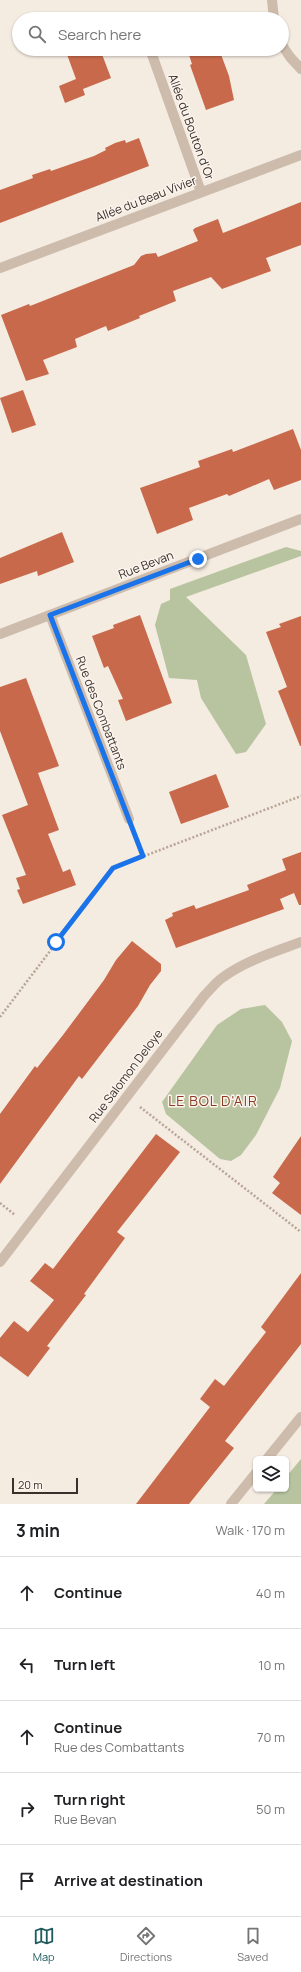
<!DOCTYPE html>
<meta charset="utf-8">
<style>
body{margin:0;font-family:Manrope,sans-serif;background:#f6f6f6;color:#202124}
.controls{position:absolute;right:12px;bottom:12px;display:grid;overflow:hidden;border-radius:6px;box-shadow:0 1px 3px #0004}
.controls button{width:36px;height:36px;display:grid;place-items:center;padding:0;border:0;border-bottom:1px solid #e0e0e0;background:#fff;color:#202124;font:20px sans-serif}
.scale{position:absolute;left:12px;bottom:10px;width:66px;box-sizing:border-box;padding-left:4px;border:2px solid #3b302b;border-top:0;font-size:11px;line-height:14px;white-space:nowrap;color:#3b302b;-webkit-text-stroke:3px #fbf5ee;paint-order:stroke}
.stop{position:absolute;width:12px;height:12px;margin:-9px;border:3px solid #1a73e8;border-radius:50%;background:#fff}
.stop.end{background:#1a73e8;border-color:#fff;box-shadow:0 1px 4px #0008}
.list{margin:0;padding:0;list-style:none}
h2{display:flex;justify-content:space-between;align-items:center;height:52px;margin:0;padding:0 16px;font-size:17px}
h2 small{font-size:13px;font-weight:400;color:#757577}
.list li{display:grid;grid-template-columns:26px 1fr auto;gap:12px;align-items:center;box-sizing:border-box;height:72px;padding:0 16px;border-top:1px solid #e0e0e0}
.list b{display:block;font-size:15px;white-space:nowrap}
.list p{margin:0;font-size:13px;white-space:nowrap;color:#757577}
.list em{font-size:13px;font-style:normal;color:#757577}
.icon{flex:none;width:22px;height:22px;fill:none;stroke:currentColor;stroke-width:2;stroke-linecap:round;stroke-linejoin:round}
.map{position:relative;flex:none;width:301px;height:1504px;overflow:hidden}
.search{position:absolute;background:#fff;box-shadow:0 1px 3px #0004;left:12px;right:12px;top:12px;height:44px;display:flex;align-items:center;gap:10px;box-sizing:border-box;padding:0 14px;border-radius:22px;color:#757577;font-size:15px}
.sheet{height:412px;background:#fff}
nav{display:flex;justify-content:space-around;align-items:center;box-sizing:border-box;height:56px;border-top:1px solid #e0e0e0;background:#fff;font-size:11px;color:#757577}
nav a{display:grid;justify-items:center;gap:2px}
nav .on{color:#1f5a5e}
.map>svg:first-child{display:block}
</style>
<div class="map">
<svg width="301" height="1504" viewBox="0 0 301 1504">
<rect width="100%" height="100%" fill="#f4ebe1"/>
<g fill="#b8c4a0">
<path d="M 286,547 L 301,551 L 301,556 L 186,597 L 246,655 L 266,724 L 246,752 L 236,754 L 201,698 L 197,680 L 169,678 L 155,625 L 161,604 L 170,600 L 170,589 Z"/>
<path d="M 265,1005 L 282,1022 L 292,1041 L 280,1088 L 256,1135 L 241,1155 L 231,1161 L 220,1159 L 166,1114 L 162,1102 L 217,1025 L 241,1009 Z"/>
<path d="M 301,1459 L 301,1504 L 264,1504 L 277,1489 L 286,1489 L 286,1477 Z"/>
</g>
<g fill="#c8694b">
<path d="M 65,49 L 100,49 L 111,78 L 83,89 L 85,95 L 65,103 L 59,86 L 76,79 Z"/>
<path d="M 187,49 L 219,49 L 229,76 L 234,100 L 206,110 L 190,65 L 192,64 Z"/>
<path d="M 139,138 L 149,166 L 0,223 L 0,190 L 33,178 L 32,175 L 50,169 L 51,171 L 94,156 L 106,150 L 105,148 L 115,143 L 125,140 L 126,143 Z"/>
<path d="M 301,202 L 301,245 L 266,258 L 271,271 L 222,289 L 211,277 L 173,291 L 176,301 L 139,316 L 140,318 L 108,331 L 106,326 L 75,339 L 77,347 L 43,360 L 49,374 L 26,381 L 1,315 L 29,304 L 30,306 L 134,265 L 141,256 L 146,254 L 156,253 L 158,257 L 198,241 L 193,230 L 195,228 L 218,219 L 223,233 Z"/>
<path d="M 23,390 L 36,425 L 12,433 L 0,398 Z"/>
<path d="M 293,429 L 301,450 L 301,480 L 274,490 L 269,479 L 229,496 L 227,494 L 189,508 L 193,520 L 157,534 L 140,488 L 200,467 L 198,461 L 232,449 L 233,452 Z"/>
<path d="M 62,532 L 74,562 L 38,576 L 37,571 L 0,584 L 0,558 Z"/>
<path d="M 140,615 L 172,703 L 126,721 L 118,700 L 123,699 L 108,666 L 104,668 L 92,636 L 114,628 L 113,625 Z"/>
<path d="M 301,616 L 301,746 L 300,746 L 278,691 L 287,687 L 266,632 L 281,627 L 279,624 Z"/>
<path d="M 26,678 L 59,766 L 38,773 L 59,830 L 48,834 L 63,872 L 70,869 L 76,885 L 23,904 L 17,890 L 20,889 L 16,878 L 26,875 L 2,815 L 28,805 L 0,731 L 0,687 Z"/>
<path d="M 216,774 L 229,807 L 181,824 L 169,792 Z"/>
<path d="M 301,852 L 301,905 L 299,905 L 294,893 L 280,899 L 284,909 L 176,948 L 165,920 L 173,916 L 172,913 L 194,905 L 196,909 L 249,890 L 247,885 L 286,870 L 282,859 Z"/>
<path d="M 132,941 L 161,964 L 161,971 L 150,985 L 138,1006 L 82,1079 L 79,1076 L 0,1184 L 0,1114 L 35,1066 L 37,1068 L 63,1035 L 104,980 L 116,960 Z"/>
<path d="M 156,1134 L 180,1152 L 117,1232 L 125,1238 L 84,1294 L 86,1295 L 47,1346 L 50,1348 L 28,1377 L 0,1356 L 0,1338 L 14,1321 L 28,1332 L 54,1300 L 30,1281 L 45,1263 L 53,1269 Z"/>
<path d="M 301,1136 L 301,1215 L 272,1193 L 280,1183 L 273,1177 Z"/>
<path d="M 301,1273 L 301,1344 L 225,1441 L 234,1448 L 189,1504 L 136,1504 L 210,1407 L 200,1399 L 215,1379 L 224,1386 L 266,1332 L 261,1327 Z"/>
</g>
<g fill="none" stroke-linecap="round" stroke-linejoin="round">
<g stroke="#b9a596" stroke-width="2.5" stroke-dasharray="2 2" stroke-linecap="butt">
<path d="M 134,833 L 143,856"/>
<path d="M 0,1017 L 113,868 L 301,796"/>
<path d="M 140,1107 L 301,1232"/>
<path d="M 0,1203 L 15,1215"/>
</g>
<g stroke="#cdbbac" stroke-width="10">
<path d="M 272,0 L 274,19"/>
<path d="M 282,45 L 290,57 L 301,69"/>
</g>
<g stroke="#cdbbac" stroke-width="10">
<path d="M 150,49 L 201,192"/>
<path d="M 0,268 L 301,155"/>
<path d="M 50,615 L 129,819"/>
<path d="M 0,634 L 301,519"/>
<path d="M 0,1262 L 204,996 C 210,990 215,983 222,978 C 245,961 274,952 301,942"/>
<path d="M 267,1459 L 301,1417"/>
<path d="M 231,1504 L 256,1473"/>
</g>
</g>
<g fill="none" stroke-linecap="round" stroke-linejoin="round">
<path stroke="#1a73e8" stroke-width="5" d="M 56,942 L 113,868 L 143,856 L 50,615 L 198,559"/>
</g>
<g text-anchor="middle" stroke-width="3" stroke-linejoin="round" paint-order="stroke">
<g font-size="12" fill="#3b302b" stroke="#fbf5ee">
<text transform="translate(191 127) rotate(70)" y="4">Allée du Bouton d'Or</text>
<text transform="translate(146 199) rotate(-21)" y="4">Allée du Beau Vivier</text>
<text transform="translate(146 565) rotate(-21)" y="4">Rue Bevan</text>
<text transform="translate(101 713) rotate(69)" y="4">Rue des Combattants</text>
<text transform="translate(126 1076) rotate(-53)" y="4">Rue Salomon Deloye</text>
</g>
<g font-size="14" letter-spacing="1" fill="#8c3b22" stroke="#fbf5ee">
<text x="213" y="1106">LE BOL D'AIR</text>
</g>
</g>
</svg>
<div class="controls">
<button><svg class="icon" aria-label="layers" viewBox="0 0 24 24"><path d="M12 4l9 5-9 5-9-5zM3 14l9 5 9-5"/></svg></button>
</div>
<div class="scale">20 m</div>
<div class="stop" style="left:56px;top:942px"></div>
<div class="stop end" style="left:198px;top:559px"></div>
<div class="search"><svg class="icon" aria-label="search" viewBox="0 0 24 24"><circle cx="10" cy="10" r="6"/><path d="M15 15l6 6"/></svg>Search here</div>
</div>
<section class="sheet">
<h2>3 min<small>Walk · 170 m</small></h2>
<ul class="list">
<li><svg class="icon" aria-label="ahead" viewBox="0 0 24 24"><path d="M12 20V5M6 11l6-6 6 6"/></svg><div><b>Continue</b></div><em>40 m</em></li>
<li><svg class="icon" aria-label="left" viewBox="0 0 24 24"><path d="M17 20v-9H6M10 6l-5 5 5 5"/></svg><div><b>Turn left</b></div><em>10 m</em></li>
<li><svg class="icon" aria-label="ahead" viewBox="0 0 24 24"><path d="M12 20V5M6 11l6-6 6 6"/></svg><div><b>Continue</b><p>Rue des Combattants</p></div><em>70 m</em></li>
<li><svg class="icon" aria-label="right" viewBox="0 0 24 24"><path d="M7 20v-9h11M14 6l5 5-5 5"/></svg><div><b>Turn right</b><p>Rue Bevan</p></div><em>50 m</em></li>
<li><svg class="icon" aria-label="arrive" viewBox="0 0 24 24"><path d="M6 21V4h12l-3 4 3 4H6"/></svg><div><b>Arrive at destination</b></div></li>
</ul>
</section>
<nav>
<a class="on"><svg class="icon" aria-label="map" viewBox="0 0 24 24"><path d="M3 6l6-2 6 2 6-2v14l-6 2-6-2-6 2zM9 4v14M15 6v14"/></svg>Map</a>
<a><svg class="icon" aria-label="directions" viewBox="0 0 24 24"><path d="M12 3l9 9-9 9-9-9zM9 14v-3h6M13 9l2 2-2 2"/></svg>Directions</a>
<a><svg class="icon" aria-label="saved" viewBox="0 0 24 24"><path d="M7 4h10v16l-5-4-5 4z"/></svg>Saved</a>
</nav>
